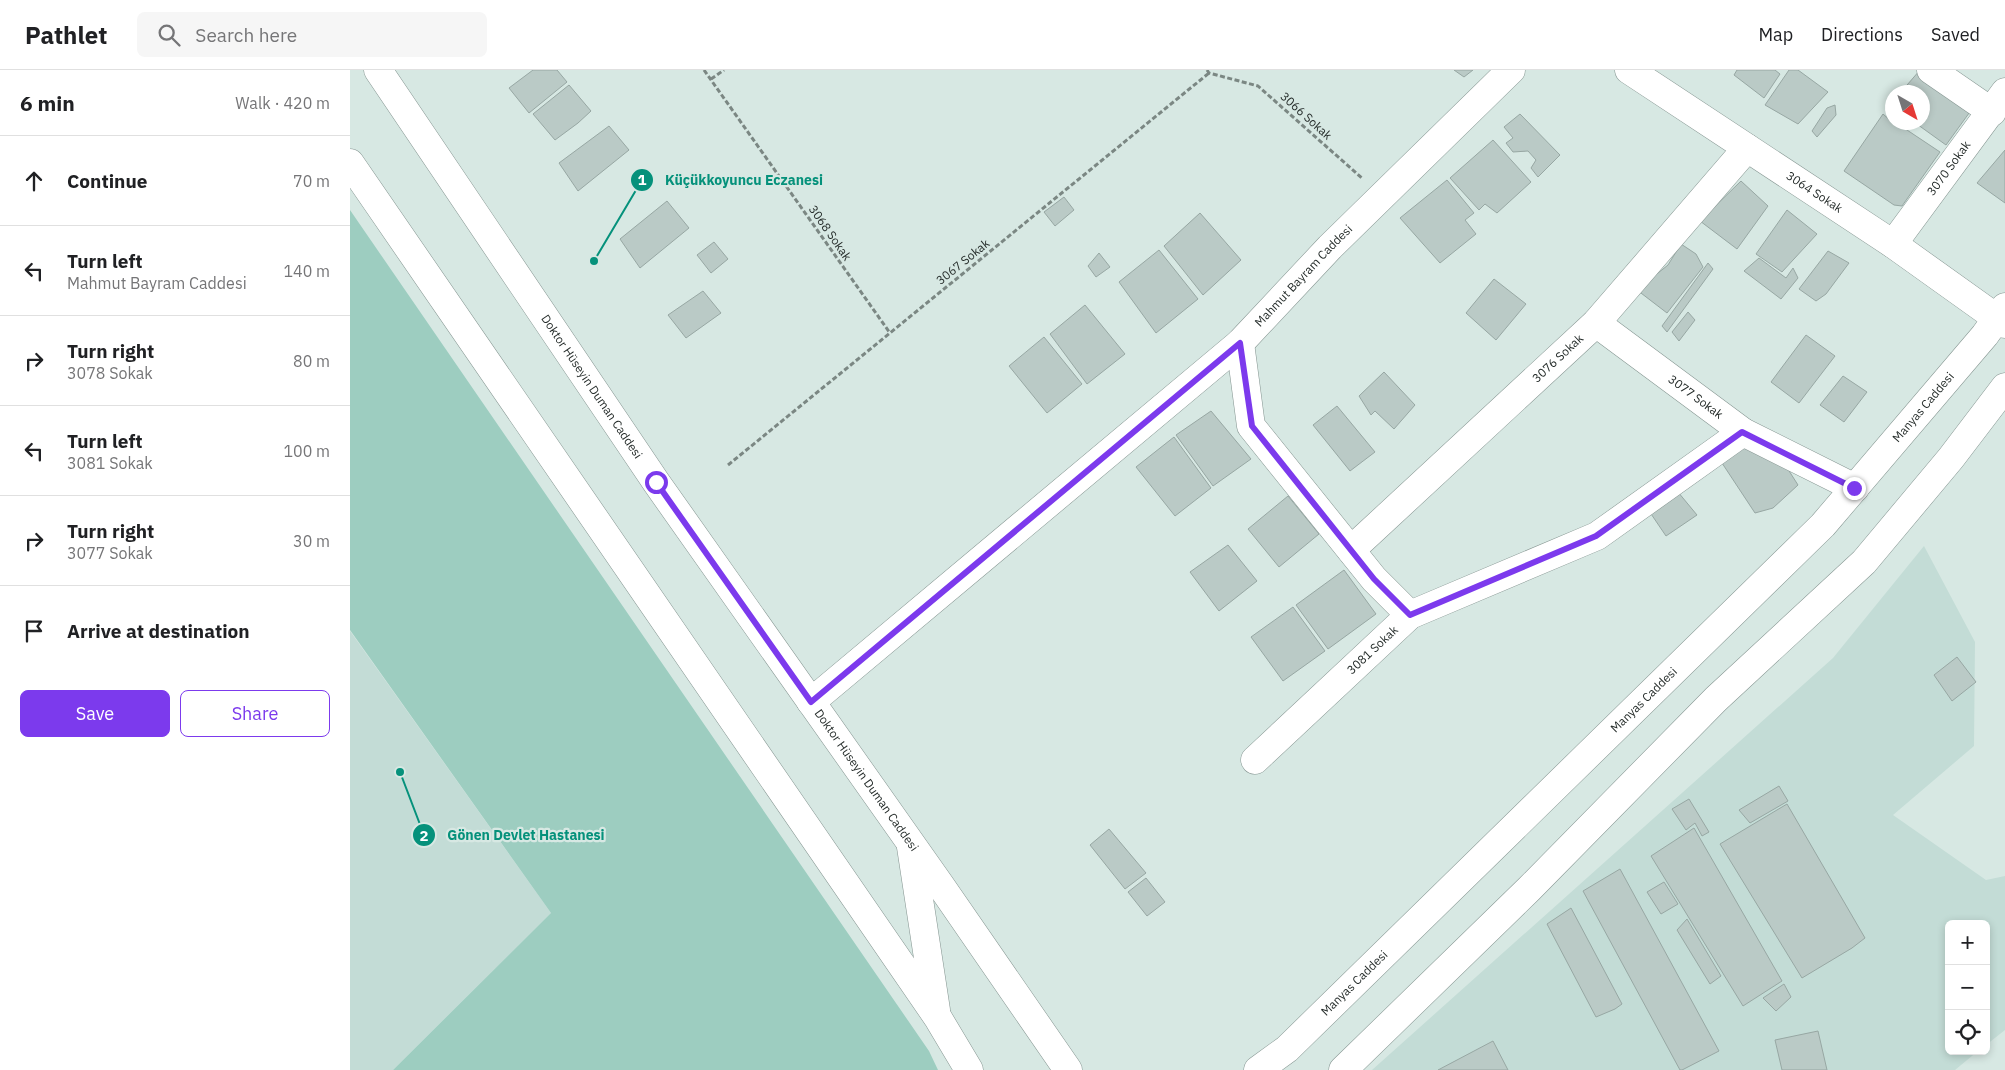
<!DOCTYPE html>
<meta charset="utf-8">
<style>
body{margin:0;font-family:"IBM Plex Sans",sans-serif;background:#f6f6f6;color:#202124}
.controls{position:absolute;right:15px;bottom:15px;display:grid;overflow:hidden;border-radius:8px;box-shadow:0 2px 8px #0003}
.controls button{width:45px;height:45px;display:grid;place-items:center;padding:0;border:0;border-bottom:1px solid #e0e0e0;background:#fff;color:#202124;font:25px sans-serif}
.compass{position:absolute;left:1535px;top:15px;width:45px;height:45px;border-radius:50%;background:#fff;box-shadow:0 2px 8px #0003;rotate:141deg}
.stop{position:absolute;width:15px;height:15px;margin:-11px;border:4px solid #7c3aed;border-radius:50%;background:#fff}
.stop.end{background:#7c3aed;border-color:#fff;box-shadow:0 1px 5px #0008}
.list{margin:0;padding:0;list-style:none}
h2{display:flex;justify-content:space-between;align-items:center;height:65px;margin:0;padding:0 20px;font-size:21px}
h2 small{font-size:16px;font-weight:400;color:#757577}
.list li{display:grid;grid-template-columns:32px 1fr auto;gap:15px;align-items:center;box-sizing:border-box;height:90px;padding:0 20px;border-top:1px solid #e0e0e0}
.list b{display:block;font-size:19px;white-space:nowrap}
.list p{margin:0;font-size:16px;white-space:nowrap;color:#757577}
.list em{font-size:16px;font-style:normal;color:#757577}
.actions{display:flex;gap:10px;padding:15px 20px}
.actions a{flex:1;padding:11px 0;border:1px solid #7c3aed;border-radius:8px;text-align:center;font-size:18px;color:#7c3aed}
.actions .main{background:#7c3aed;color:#fff}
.icon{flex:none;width:28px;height:28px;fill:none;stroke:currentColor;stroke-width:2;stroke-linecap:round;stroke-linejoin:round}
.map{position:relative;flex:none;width:1655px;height:1000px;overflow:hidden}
header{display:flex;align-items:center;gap:30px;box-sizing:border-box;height:70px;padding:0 25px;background:#fff;border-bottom:1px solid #e0e0e0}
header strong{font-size:24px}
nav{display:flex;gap:28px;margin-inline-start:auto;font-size:18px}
.search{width:350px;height:45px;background:#f6f6f6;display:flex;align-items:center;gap:12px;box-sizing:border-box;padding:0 18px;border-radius:8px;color:#757577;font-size:19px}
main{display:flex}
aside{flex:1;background:#fff}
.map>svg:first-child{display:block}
</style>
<header>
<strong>Pathlet</strong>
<div class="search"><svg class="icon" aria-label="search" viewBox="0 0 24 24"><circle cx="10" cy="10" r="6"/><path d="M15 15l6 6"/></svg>Search here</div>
<nav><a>Map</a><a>Directions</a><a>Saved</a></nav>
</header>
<main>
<aside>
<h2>6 min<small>Walk · 420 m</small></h2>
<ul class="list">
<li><svg class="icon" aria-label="ahead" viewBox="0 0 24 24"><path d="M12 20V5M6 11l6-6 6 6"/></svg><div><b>Continue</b></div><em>70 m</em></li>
<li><svg class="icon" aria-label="left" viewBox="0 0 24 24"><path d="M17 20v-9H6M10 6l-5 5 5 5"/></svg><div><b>Turn left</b><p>Mahmut Bayram Caddesi</p></div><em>140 m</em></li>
<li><svg class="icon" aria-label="right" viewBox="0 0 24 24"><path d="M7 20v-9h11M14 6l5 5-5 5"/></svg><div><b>Turn right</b><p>3078 Sokak</p></div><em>80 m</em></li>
<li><svg class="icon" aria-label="left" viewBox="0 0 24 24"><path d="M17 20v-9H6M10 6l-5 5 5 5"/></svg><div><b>Turn left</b><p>3081 Sokak</p></div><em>100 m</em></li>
<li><svg class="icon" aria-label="right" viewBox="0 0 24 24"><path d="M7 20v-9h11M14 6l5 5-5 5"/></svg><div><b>Turn right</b><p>3077 Sokak</p></div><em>30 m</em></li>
<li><svg class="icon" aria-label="arrive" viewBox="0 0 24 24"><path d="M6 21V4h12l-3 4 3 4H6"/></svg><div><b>Arrive at destination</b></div></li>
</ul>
<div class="actions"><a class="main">Save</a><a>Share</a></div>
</aside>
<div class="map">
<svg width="1655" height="1000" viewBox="0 0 1655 1000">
<rect width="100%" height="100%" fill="#d7e8e3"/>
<g fill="#c3dcd6">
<path d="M 1574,476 L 1625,572 L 1624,676 L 1543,745 L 1636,810 L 1655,806 L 1655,960 L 1636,975 L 1636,854 L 1599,854 L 1599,981 L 1628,981 L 1605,1000 L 1022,1000 L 1483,588 Z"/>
<path d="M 0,561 L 201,843 L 43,1000 L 0,1000 Z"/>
</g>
<path fill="#9dcdc0" d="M 0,140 L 579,981 L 588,1000 L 43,1000 L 201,843 L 0,560 Z"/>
<g fill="#bacac6" stroke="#97a7a3">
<path d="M 183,0 L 207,0 L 217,12 L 179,43 L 159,18 Z"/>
<path d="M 1104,0 L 1123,0 L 1114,7 Z"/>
<path d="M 1387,0 L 1425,0 L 1430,4 L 1414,28 L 1384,5 Z"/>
<path d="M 1439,0 L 1448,0 L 1478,22 L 1448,54 L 1415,35 Z"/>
<path d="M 1570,0 L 1622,39 L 1596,75 L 1564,52 L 1572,52 L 1572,22 L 1551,22 Z"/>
<path d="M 219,15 L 241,41 L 228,53 L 205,70 L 183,44 Z"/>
<path d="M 1485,35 L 1486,45 L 1467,67 L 1462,61 L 1477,38 Z"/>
<path d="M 1170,44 L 1210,85 L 1188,107 L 1181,98 L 1186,90 L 1178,81 L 1163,82 L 1156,73 L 1163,68 L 1154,57 Z"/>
<path d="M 1533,44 L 1542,52 L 1545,52 L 1590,82 L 1552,136 L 1544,135 L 1494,101 Z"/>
<path d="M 259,56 L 279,80 L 228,121 L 209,93 Z"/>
<path d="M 1143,70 L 1181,112 L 1147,143 L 1135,134 L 1129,140 L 1100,108 Z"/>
<path d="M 1655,80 L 1655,133 L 1627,113 Z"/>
<path d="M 1097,110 L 1124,143 L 1115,150 L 1126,164 L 1090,193 L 1050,148 Z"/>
<path d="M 1391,111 L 1418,136 L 1387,179 L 1350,151 Z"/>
<path d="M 714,127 L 724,140 L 705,156 L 694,142 Z"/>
<path d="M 317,131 L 339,158 L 290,198 L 270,169 Z"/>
<path d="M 1437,140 L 1467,164 L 1432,202 L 1406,184 Z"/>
<path d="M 850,143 L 891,190 L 853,225 L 814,176 Z"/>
<path d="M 364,172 L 378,189 L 361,203 L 347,185 Z"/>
<path d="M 1331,174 L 1346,184 L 1353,197 L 1317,243 L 1287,220 L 1318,195 Z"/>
<path d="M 809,180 L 848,229 L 806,263 L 769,212 Z"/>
<path d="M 1478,181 L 1499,193 L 1476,224 L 1466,231 L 1449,219 Z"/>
<path d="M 749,183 L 760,197 L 746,207 L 738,196 Z"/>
<path d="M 1409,188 L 1436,208 L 1443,198 L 1448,208 L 1431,229 L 1394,201 Z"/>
<path d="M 1358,193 L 1363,199 L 1317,262 L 1312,256 Z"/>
<path d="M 1144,209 L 1176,234 L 1146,270 L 1116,243 Z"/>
<path d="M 353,221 L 371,243 L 336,268 L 318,245 Z"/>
<path d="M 735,235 L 775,284 L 737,314 L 700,264 Z"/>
<path d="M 1338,242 L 1345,250 L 1329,271 L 1322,262 Z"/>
<path d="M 1456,265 L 1485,286 L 1449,333 L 1421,312 Z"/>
<path d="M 694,267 L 732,314 L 697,343 L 659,296 Z"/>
<path d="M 1034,302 L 1065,335 L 1044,359 L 1025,341 L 1021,345 L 1009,326 Z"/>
<path d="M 1493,306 L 1517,322 L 1494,352 L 1470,335 Z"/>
<path d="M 987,336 L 1025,382 L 1000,401 L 963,355 Z"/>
<path d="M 861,341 L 901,389 L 863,416 L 826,365 Z"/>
<path d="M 824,367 L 861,418 L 825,446 L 786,397 Z"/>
<path d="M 1402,371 L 1434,393 L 1448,415 L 1423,438 L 1405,443 L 1370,390 Z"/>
<path d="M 1323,416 L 1347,445 L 1316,466 L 1295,435 Z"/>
<path d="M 938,426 L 969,464 L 929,497 L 898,459 Z"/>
<path d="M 878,475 L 907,511 L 869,541 L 840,502 Z"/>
<path d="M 994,500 L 1026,544 L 978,579 L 946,535 Z"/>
<path d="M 943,537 L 975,581 L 933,611 L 901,567 Z"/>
<path d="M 1607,587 L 1626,612 L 1602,631 L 1584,605 Z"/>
<path d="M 1429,716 L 1438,731 L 1400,753 L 1389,740 Z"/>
<path d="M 1339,729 L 1359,762 L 1352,766 L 1345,753 L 1336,760 L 1322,739 Z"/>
<path d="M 1437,734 L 1515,868 L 1502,878 L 1452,908 L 1370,774 Z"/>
<path d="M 1344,758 L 1432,911 L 1393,936 L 1301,786 Z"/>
<path d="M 759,759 L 796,803 L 775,819 L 740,775 Z"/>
<path d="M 1270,799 L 1369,981 L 1332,1000 L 1330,1000 L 1233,821 Z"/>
<path d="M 796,808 L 815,832 L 797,846 L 778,822 Z"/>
<path d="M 1314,812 L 1328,834 L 1311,844 L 1297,822 Z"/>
<path d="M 1221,838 L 1272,934 L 1265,939 L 1246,947 L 1197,854 Z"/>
<path d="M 1337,849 L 1371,906 L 1360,914 L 1327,860 Z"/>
<path d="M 1434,914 L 1441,927 L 1426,941 L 1413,928 Z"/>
<path d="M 1468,961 L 1477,1000 L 1432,1000 L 1425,970 Z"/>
<path d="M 1143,971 L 1158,1000 L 1088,1000 Z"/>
</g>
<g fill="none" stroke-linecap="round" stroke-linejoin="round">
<g stroke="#869692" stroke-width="29">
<g id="minor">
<path id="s1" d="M 1279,0 L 1543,174 L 1655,254"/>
<path d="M 1581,0 L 1642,42"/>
<path id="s2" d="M 1543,174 L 1655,22"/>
<path id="s3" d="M 1246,253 L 1393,362 L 1505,418"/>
<path d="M 890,273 L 901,356 L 1024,509 L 1060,545"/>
<path id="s4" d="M 1001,480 L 1246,253 L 1397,78"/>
<path id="s5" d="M 461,632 L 890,273 L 980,177 L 1161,0"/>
<path id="s6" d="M 905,690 L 1060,545 L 1247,466 L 1393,362"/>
</g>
</g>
<g stroke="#869692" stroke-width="29">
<g id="major">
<path id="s7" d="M 28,0 L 306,412 L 591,816 L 718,1000"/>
<path d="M 0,93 L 588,948 L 619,1000"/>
<path d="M 561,777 L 586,940"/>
<path id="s8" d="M 908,1000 L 937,979 L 1473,455 L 1635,265 L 1655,237"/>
<path d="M 993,1000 L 1179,819 L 1366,629 L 1514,492 L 1601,388 L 1655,317"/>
</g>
</g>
<g stroke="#7b8783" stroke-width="3" stroke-dasharray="5 2.5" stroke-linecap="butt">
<path d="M 354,0 L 540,263"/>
<path d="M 857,0 L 859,3 L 908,16 L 1013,109"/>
<path d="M 361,9 L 374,0"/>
<path d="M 378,395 L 859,3"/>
</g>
<use href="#minor" stroke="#fff" stroke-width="28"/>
<use href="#major" stroke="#fff" stroke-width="28"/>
</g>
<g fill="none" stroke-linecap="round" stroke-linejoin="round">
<path stroke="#7c3aed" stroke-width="6" d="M 306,412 L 461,632 L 890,273 L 902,356 L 1024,509 L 1060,545 L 1246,466 L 1392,362 L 1504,418"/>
</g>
<g text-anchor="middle" stroke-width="4.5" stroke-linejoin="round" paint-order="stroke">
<g font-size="12" fill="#262d2b" stroke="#d7e8e3">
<text transform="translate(956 46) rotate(42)" y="4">3066 Sokak</text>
<text dy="4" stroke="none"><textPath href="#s2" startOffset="94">3070 Sokak</textPath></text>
<text dy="4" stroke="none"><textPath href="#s1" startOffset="222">3064 Sokak</textPath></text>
<text transform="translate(480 163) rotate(55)" y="4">3068 Sokak</text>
<text transform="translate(613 192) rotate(-39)" y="4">3067 Sokak</text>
<text dy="4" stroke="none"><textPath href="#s5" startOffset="652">Mahmut Bayram Caddesi</textPath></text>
<text dy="4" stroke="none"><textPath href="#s4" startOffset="282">3076 Sokak</textPath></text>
<text dy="4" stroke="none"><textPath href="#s7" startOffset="382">Doktor Hüseyin Duman Caddesi</textPath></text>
<text dy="4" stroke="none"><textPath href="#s3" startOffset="124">3077 Sokak</textPath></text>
<text dy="4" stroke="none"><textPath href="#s8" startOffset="940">Manyas Caddesi</textPath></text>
<text dy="4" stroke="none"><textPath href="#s6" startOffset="161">3081 Sokak</textPath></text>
<text dy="4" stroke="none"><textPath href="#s8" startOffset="535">Manyas Caddesi</textPath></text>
<text dy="4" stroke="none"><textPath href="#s7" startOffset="862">Doktor Hüseyin Duman Caddesi</textPath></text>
<text dy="4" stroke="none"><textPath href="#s8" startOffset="130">Manyas Caddesi</textPath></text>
</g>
</g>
<path fill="none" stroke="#05917b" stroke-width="2" d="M244 191L292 110M50 702L74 765"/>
<g fill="#05917b" stroke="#d7e8e3" stroke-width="2">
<circle cx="244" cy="191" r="5"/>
<circle cx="50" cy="702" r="5"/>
<circle cx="292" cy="110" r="12"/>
<circle cx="74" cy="765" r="12"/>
</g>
<g font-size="15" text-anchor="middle" font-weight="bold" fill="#fff">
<text x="292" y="115">1</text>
<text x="74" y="771">2</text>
</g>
<g font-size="14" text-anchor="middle" font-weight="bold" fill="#05917b" stroke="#d7e8e3" stroke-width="4.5" stroke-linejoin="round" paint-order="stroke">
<text x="394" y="115">Küçükkoyuncu Eczanesi</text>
<text x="176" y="770">Gönen Devlet Hastanesi</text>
</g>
</svg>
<div class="controls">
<button>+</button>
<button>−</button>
<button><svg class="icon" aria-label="locate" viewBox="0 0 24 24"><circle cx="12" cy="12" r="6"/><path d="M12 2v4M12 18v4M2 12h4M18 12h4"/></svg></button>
</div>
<svg class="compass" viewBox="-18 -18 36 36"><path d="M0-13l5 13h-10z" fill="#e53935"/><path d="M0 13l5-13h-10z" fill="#757577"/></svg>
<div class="stop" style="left:306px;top:412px"></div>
<div class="stop end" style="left:1504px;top:418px"></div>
</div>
</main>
